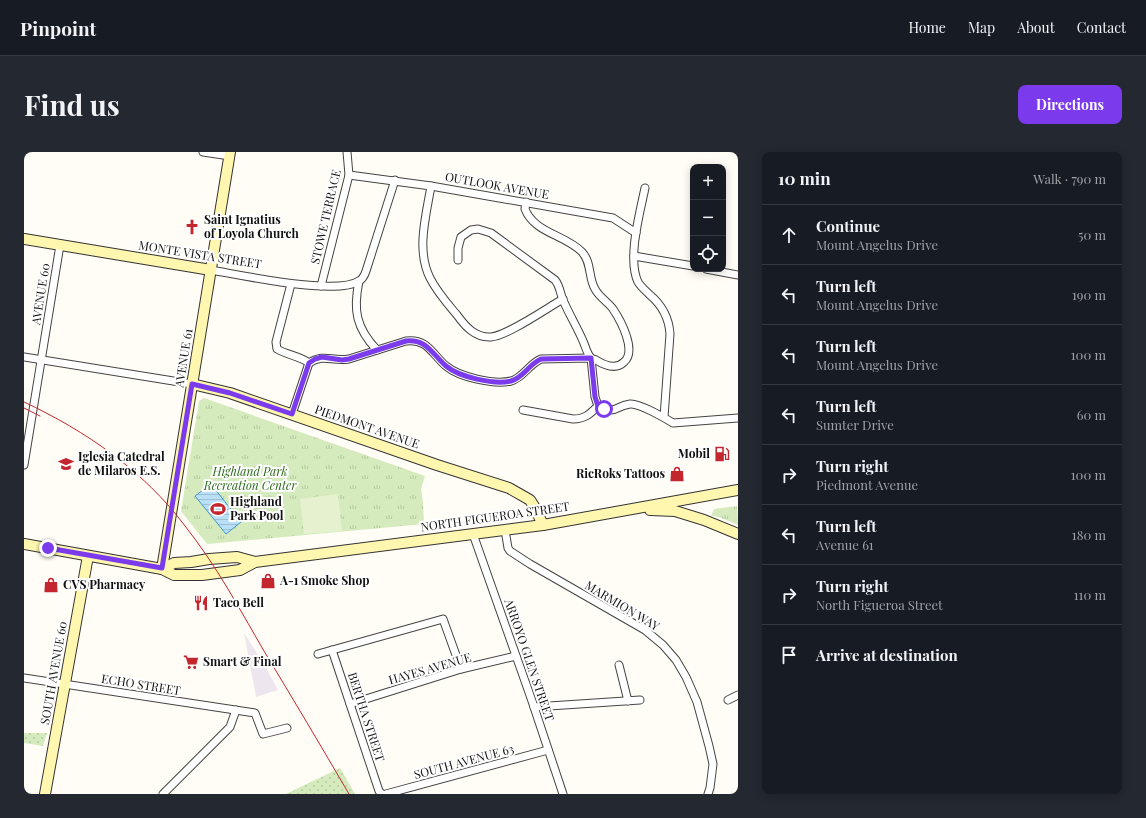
<!DOCTYPE html>
<meta charset="utf-8">
<style>
body{margin:0;font-family:"Playfair Display",serif;background:#242831;color:#f1f3f6}
.controls{position:absolute;right:12px;top:12px;display:grid;overflow:hidden;border-radius:8px;box-shadow:0 2px 10px #0003}
.controls button{width:36px;height:36px;display:grid;place-items:center;padding:0;border:0;border-bottom:1px solid #363941;background:#171b24;color:#f1f3f6;font:20px sans-serif}
.stop{position:absolute;width:12px;height:12px;margin:-9px;border:3px solid #7c3aed;border-radius:50%;background:#fff}
.stop.end{background:#7c3aed;border-color:#fff;box-shadow:0 1px 4px #0008}
.list{margin:0;padding:0;list-style:none}
h2{display:flex;justify-content:space-between;align-items:center;height:52px;margin:0;padding:0 16px;font-size:17px}
h2 small{font-size:13px;font-weight:400;color:#9ea1a6}
.list li{display:grid;grid-template-columns:26px 1fr auto;gap:12px;align-items:center;box-sizing:border-box;height:60px;padding:0 16px;border-top:1px solid #363941}
.list b{display:block;font-size:15px;white-space:nowrap}
.list p{margin:0;font-size:13px;white-space:nowrap;color:#9ea1a6}
.list em{font-size:13px;font-style:normal;color:#9ea1a6}
.icon{flex:none;width:22px;height:22px;fill:none;stroke:currentColor;stroke-width:2;stroke-linecap:round;stroke-linejoin:round}
.map{position:relative;flex:none;width:714px;height:642px;overflow:hidden;border-radius:8px}
header{display:flex;align-items:center;gap:24px;box-sizing:border-box;height:56px;padding:0 20px;background:#171b24;border-bottom:1px solid #363941}
header strong{font-size:19px}
nav{display:flex;gap:22px;margin-inline-start:auto;font-size:14px}
.intro{display:flex;align-items:center;justify-content:space-between;box-sizing:border-box;height:96px;padding:0 24px}
h1{margin:0;font-size:28px}
.button{padding:10px 18px;border-radius:8px;background:#7c3aed;color:#fff;font-size:14px;font-weight:700}
main{display:flex;gap:24px;padding:0 24px}
aside{flex:1;background:#171b24;border-radius:8px;box-shadow:0 2px 10px #0003}
.map>svg:first-child{display:block}
</style>
<header>
<strong>Pinpoint</strong>
<nav><a>Home</a><a>Map</a><a>About</a><a>Contact</a></nav>
</header>
<div class="intro"><h1>Find us</h1><a class="button">Directions</a></div>
<main>
<div class="map">
<svg width="714" height="642" viewBox="0 0 714 642">
<defs>
<pattern id="grass-dots" width="8" height="8" patternUnits="userSpaceOnUse"><rect width="8" height="8" fill="#d5ebbd"/><path d="M2 2h.1M6 6h.1" fill="none" stroke="#b6c8a1" stroke-width="1.8" stroke-linecap="round"/></pattern>
<pattern id="park-tufts" width="24" height="20" patternUnits="userSpaceOnUse"><rect width="24" height="20" fill="#d5ebbd"/><path d="M3 7l-1-3M5 7V3M7 7l1-3M15 17l-1-3M17 17v-4M19 17l1-3" fill="none" stroke="#b6c8a1"/></pattern>
<pattern id="water-rules" width="6" height="5" patternUnits="userSpaceOnUse"><rect width="6" height="5" fill="#b9e0f7"/><path d="M0 2.5h6" fill="none" stroke="#9ebfd3"/></pattern>
</defs>
<rect width="100%" height="100%" fill="#fffdf5"/>
<path fill="#eee6ef" d="M 220,481 L 240,512 L 254,538 L 232,545 Z"/>
<g fill="url(#grass-dots)">
<path d="M 0,581 L 23,581 L 19,594 L 0,591 Z"/>
<path d="M 316,616 L 331,642 L 262,642 Z"/>
</g>
<g fill="url(#park-tufts)">
<path d="M 180,246 L 401,324 L 397,337 L 399,350 L 400,372 L 183,392 L 157,359 L 175,249 Z"/>
<path d="M 713,354 L 714,373 L 695,365 L 687,364 L 690,357 Z"/>
</g>
<path fill="#e6f2cf" d="M 314,342 L 318,379 L 280,382 L 276,347 Z"/>
<path fill="url(#water-rules)" stroke="#3f96cf" d="M 187,332 L 217,370 L 202,382 L 171,344 Z"/>
<g fill="none" stroke-linecap="round" stroke-linejoin="round">
<g stroke="#444" stroke-width="9">
<g id="street">
<path d="M 179,0 L 206,4"/>
<path d="M 325,23 L 407,34 L 589,66 L 612,81"/>
<path d="M 407,34 C 402,64 392,98 406,126 C 413,140 423,151 433,163 C 441,174 451,186 467,185 C 483,184 523,156 539,147"/>
<path d="M 621,36 C 616,60 603,107 614,130 C 617,135 622,139 626,143 C 639,154 645,166 646,182 L 640,265"/>
<path d="M 610,104 L 669,114"/>
<path d="M 434,108 L 434,96 L 437,85 L 447,78 L 454,77 L 467,81 L 531,128 C 536,134 536,141 539,148 C 545,162 553,175 559,189 C 561,193 563,202 567,206 C 568,207 570,207 572,208 C 580,213 592,218 600,210 C 613,199 597,169 589,157 C 584,150 575,145 571,137 C 564,125 568,111 558,100 C 542,83 510,81 501,57 L 502,50"/>
<path d="M 682,117 L 714,123"/>
<path d="M 187,118 C 217,123 312,144 335,129 C 339,127 341,122 342,119 L 371,28"/>
<path d="M 335,129 C 329,158 332,176 353,198"/>
<path d="M 267,132 L 252,190 L 253,197 C 263,203 276,204 285,211 C 301,201 307,210 325,207 L 382,189 C 403,186 408,202 422,214 C 435,225 470,233 487,229 C 499,226 505,212 517,207 L 567,206 L 571,245 L 574,254 C 594,263 590,254 606,252 C 615,251 641,266 649,271 L 714,266"/>
<path d="M 297,134 L 325,23 L 323,0"/>
<path d="M 0,205 L 168,232"/>
<path d="M 499,258 L 549,267 C 561,267 566,262 574,254"/>
<path d="M 268,262 L 285,211"/>
<path d="M 0,313 L 36,93"/>
<path d="M 481,378 L 484,396 L 486,399 L 506,412 L 621,478 L 639,493 L 652,508 L 662,525 L 673,550 L 685,594 L 689,612 L 686,636 L 684,642"/>
<path d="M 449,382 L 508,549 L 539,642"/>
<path d="M 308,498 L 355,639 L 358,642"/>
<path d="M 294,502 L 419,467 L 437,517"/>
<path d="M 595,513 L 604,549"/>
<path d="M 0,526 L 231,561 L 239,582 L 263,576"/>
<path d="M 704,548 L 714,543"/>
<path d="M 326,552 L 437,517 L 492,504"/>
<path d="M 510,555 L 616,548"/>
<path d="M 139,642 L 206,575 L 212,558"/>
<path d="M 362,642 L 524,598"/>
</g>
</g>
<g stroke="#333" stroke-width="12">
<g id="secondary">
<path d="M 0,87 L 187,118"/>
<path d="M 168,232 L 206,241 L 413,313 L 485,336 L 506,348 L 511,356 L 519,373"/>
<path d="M 626,358 L 651,359 L 680,368 L 714,382"/>
<path d="M 0,392 L 138,417 L 150,423 L 178,423 L 216,418 L 231,410 L 519,373 L 714,338"/>
<path d="M 138,417 L 206,0"/>
<path d="M 138,417 L 150,411 L 167,410 L 185,407 L 213,405 L 231,410"/>
<path d="M 21,642 L 64,404"/>
</g>
</g>
<use href="#street" stroke="#fff" stroke-width="7"/>
<use href="#secondary" stroke="#fff6b0" stroke-width="10"/>
<g stroke="#c4262e" stroke-width="1">
<path d="M 0,250 C 62,279 120,319 161,374 C 192,413 215,456 240,499 C 269,547 297,594 325,642"/>
<path d="M 0,256 L 16,264"/>
</g>
</g>
<g fill="none" stroke-linecap="round" stroke-linejoin="round">
<path stroke="#7c3aed" stroke-width="5" d="M 24,396 L 138,416 L 168,232 L 206,241 L 268,262 L 285,211 L 291,207 L 298,205 L 318,208 L 325,207 L 382,189 C 403,187 408,202 422,214 C 435,225 470,233 487,229 C 499,226 505,212 517,207 L 567,206 L 571,245 L 574,254 L 580,257"/>
</g>
<defs>
<g id="church-bare" transform="scale(1.2)"><path d="M-1.2-6h2.4v3.5h3.3v2.4h-3.3V6h-2.4V-.1h-3.3v-2.4h3.3Z" fill="#c4262e" stroke="#fff" stroke-width="2.5" paint-order="stroke"/></g>
<g id="fuel-bare" transform="scale(1.2)"><path d="M-5.5-6h7V0h2V4h1.3V-2.5L3-4.5l.8-.8L6-3V5H2.5V1h-1V6h-7ZM-4.2-4.7v3.2H.2V-4.7Z" fill="#c4262e" stroke="#fff" stroke-width="2.5" paint-order="stroke"/></g>
<g id="school-bare" transform="scale(1.2)"><path d="M0-5L7-2L0 1L-7-2ZM-4 1L0 2.5L4 1V4Q0 6-4 4Z" fill="#c4262e" stroke="#fff" stroke-width="2.5" paint-order="stroke"/></g>
<g id="shop-bare" transform="scale(1.2)"><path d="M-5-2.5h2.3a2.7 3.5 0 0 1 5.4 0H5L5.5 6h-11ZM-1.5-2.5h3a1.5 2.3 0 0 0-3 0Z" fill="#c4262e" stroke="#fff" stroke-width="2.5" paint-order="stroke"/></g>
<g id="stadium-bare" transform="scale(1.2)"><path d="M0-5a6.5 5 0 1 0 0 10a6.5 5 0 1 0 0-10ZM-3.5-1.8h7v3.6h-7Z" fill="#c4262e" stroke="#fff" stroke-width="2.5" paint-order="stroke"/></g>
<g id="restaurant-bare" transform="scale(1.2)"><path d="M-5-6h1v4h1v-4h1v4h1v-4h1v5L-1.5 .5V6h-2V.5L-5-1ZM5-6V6H3V1.5H1.5Q1.5-4 5-6Z" fill="#c4262e" stroke="#fff" stroke-width="2.5" paint-order="stroke"/></g>
<g id="supermarket-bare" transform="scale(1.2)"><path d="M-6-5.5h2.5l.6 2H6L4.5 2H-2.5L-4.4-4H-6ZM-1.5 3.2a1.3 1.3 0 1 0 .1 0ZM3 3.2a1.3 1.3 0 1 0 .1 0Z" fill="#c4262e" stroke="#fff" stroke-width="2.5" paint-order="stroke"/></g>
</defs>
<g fill-rule="evenodd">
<use href="#church-bare" x="168" y="75"/>
<use href="#fuel-bare" x="698" y="302"/>
<use href="#school-bare" x="42" y="312"/>
<use href="#shop-bare" x="653" y="322"/>
<use href="#stadium-bare" x="194" y="357"/>
<use href="#shop-bare" x="244" y="429"/>
<use href="#shop-bare" x="27" y="433"/>
<use href="#restaurant-bare" x="177" y="451"/>
<use href="#supermarket-bare" x="167" y="510"/>
</g>
<g text-anchor="middle" stroke-width="4" stroke-linejoin="round" paint-order="stroke">
<g font-size="12" fill="#111" stroke="#fff">
<text transform="translate(473 34) rotate(10)" y="4">OUTLOOK AVENUE</text>
<text transform="translate(302 65) rotate(-77)" y="4">STOWE TERRACE</text>
<text transform="translate(176 103) rotate(9)" y="4">MONTE VISTA STREET</text>
<text transform="translate(17 142) rotate(-81)" y="4">AVENUE 60</text>
<text transform="translate(160 206) rotate(-81)" y="4">AVENUE 61</text>
<text transform="translate(343 275) rotate(19)" y="4">PIEDMONT AVENUE</text>
<text transform="translate(471 365) rotate(-8)" y="4">NORTH FIGUEROA STREET</text>
<text transform="translate(598 454) rotate(31)" y="4">MARMION WAY</text>
<text transform="translate(505 508) rotate(71)" y="4">ARROYO GLEN STREET</text>
<text transform="translate(406 517) rotate(-16)" y="4">HAYES AVENUE</text>
<text transform="translate(30 521) rotate(-80)" y="4">SOUTH AVENUE 60</text>
<text transform="translate(117 533) rotate(9)" y="4">ECHO STREET</text>
<text transform="translate(342 565) rotate(72)" y="4">BERTHA STREET</text>
<text transform="translate(440 610) rotate(-15)" y="4">SOUTH AVENUE 63</text>
</g>
<g font-size="12" font-weight="bold" fill="#111" stroke="#fff" text-anchor="start">
<text x="180" y="72">Saint Ignatius<tspan x="180" dy="14">of Loyola Church</tspan></text>
<text x="686" y="306" text-anchor="end">Mobil</text>
<text x="54" y="309">Iglesia Catedral<tspan x="54" dy="14">de Milaros E.S.</tspan></text>
<text x="641" y="326" text-anchor="end">RicRoks Tattoos</text>
<text x="206" y="354">Highland<tspan x="206" dy="14">Park Pool</tspan></text>
<text x="256" y="433">A-1 Smoke Shop</text>
<text x="39" y="437">CVS Pharmacy</text>
<text x="189" y="455">Taco Bell</text>
<text x="179" y="514">Smart &amp; Final</text>
</g>
<g font-size="12" font-style="italic" fill="#2f6b1f" stroke="#fff">
<text x="226" y="324">Highland Park<tspan x="226" dy="14">Recreation Center</tspan></text>
</g>
</g>
</svg>
<div class="controls">
<button>+</button>
<button>−</button>
<button><svg class="icon" aria-label="locate" viewBox="0 0 24 24"><circle cx="12" cy="12" r="6"/><path d="M12 2v4M12 18v4M2 12h4M18 12h4"/></svg></button>
</div>
<div class="stop" style="left:580px;top:257px"></div>
<div class="stop end" style="left:24px;top:396px"></div>
</div>
<aside>
<h2>10 min<small>Walk · 790 m</small></h2>
<ul class="list">
<li><svg class="icon" aria-label="ahead" viewBox="0 0 24 24"><path d="M12 20V5M6 11l6-6 6 6"/></svg><div><b>Continue</b><p>Mount Angelus Drive</p></div><em>50 m</em></li>
<li><svg class="icon" aria-label="left" viewBox="0 0 24 24"><path d="M17 20v-9H6M10 6l-5 5 5 5"/></svg><div><b>Turn left</b><p>Mount Angelus Drive</p></div><em>190 m</em></li>
<li><svg class="icon" aria-label="left" viewBox="0 0 24 24"><path d="M17 20v-9H6M10 6l-5 5 5 5"/></svg><div><b>Turn left</b><p>Mount Angelus Drive</p></div><em>100 m</em></li>
<li><svg class="icon" aria-label="left" viewBox="0 0 24 24"><path d="M17 20v-9H6M10 6l-5 5 5 5"/></svg><div><b>Turn left</b><p>Sumter Drive</p></div><em>60 m</em></li>
<li><svg class="icon" aria-label="right" viewBox="0 0 24 24"><path d="M7 20v-9h11M14 6l5 5-5 5"/></svg><div><b>Turn right</b><p>Piedmont Avenue</p></div><em>100 m</em></li>
<li><svg class="icon" aria-label="left" viewBox="0 0 24 24"><path d="M17 20v-9H6M10 6l-5 5 5 5"/></svg><div><b>Turn left</b><p>Avenue 61</p></div><em>180 m</em></li>
<li><svg class="icon" aria-label="right" viewBox="0 0 24 24"><path d="M7 20v-9h11M14 6l5 5-5 5"/></svg><div><b>Turn right</b><p>North Figueroa Street</p></div><em>110 m</em></li>
<li><svg class="icon" aria-label="arrive" viewBox="0 0 24 24"><path d="M6 21V4h12l-3 4 3 4H6"/></svg><div><b>Arrive at destination</b></div></li>
</ul>
</aside>
</main>
